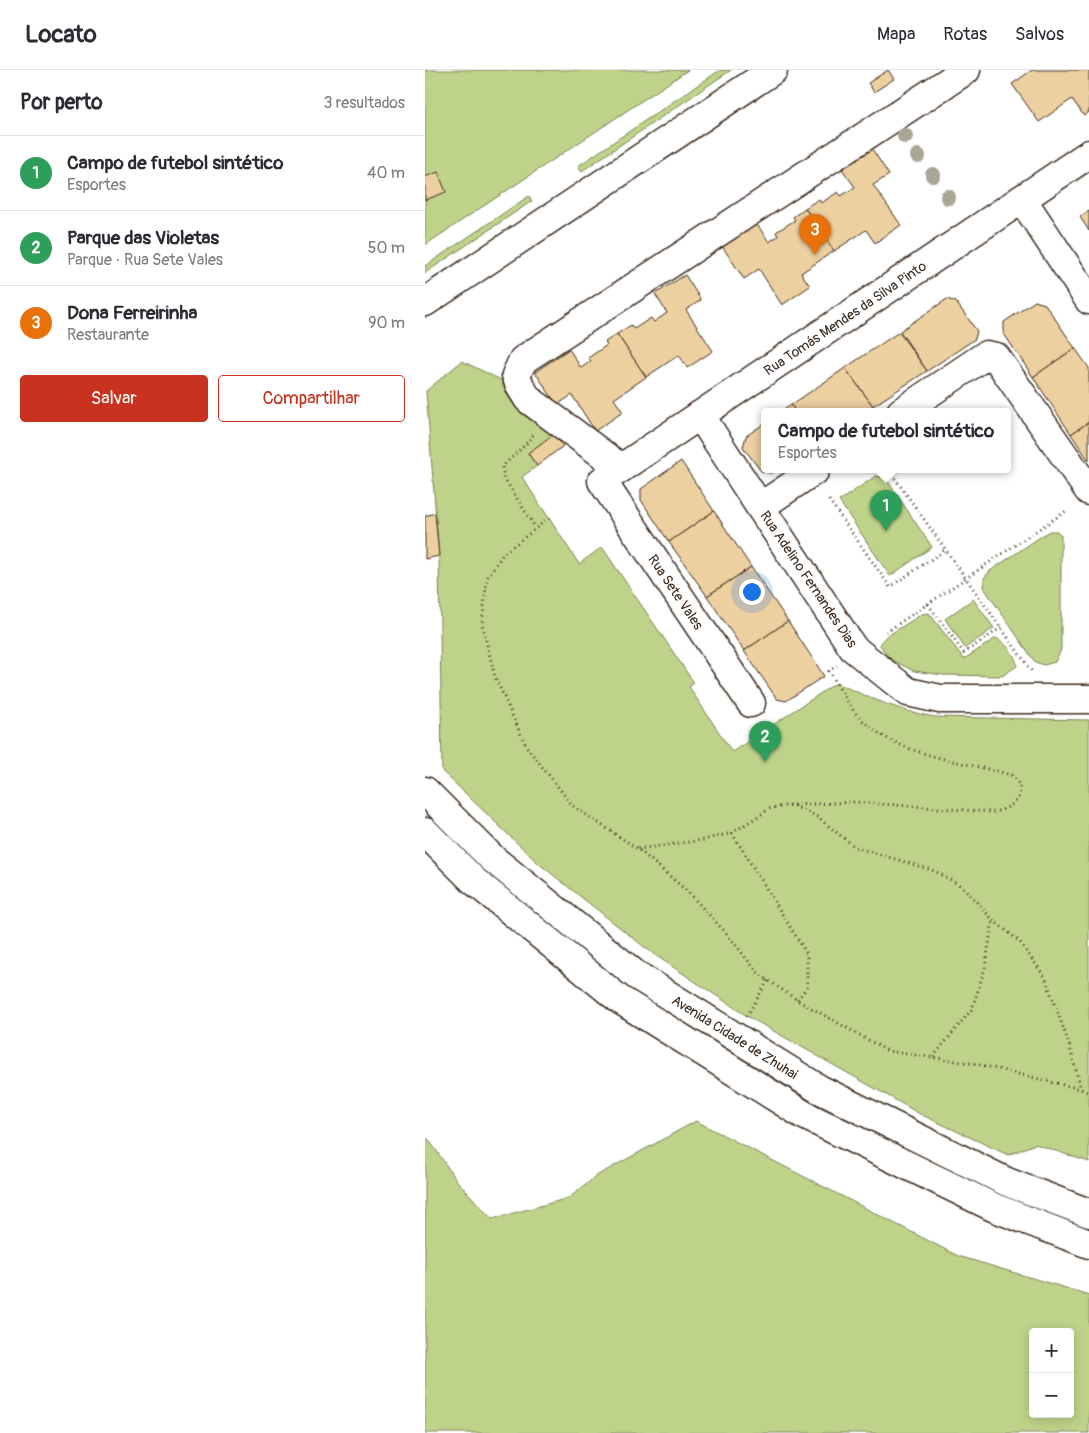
<!DOCTYPE html>
<html lang="pt">
<meta charset="utf-8">
<style>
body{margin:0;font-family:Pangolin,sans-serif;background:#f2f2f3;color:#2b2b33}
.controls{position:absolute;right:15px;bottom:15px;display:grid;overflow:hidden;border-radius:5px;box-shadow:0 2px 12px #0003}
.controls button{width:45px;height:45px;display:grid;place-items:center;padding:0;border:0;border-bottom:1px solid #e1e1e2;background:#fff;color:#2b2b33;font:25px sans-serif}
.you{position:absolute;left:326px;top:521px;width:18px;height:18px;margin:-12px;border:4px solid #fff;border-radius:50%;background:#1a73e8;box-shadow:0 0 0 8px #1a73e833}
.badge{display:grid;place-items:center;width:32px;height:32px;border-radius:50%;background:#c8321e;color:#fff;font-size:16px;font-weight:700}
.pin{position:absolute;translate:-50% -41px;filter:drop-shadow(0 1px 2px #0008)}
.pin::after{content:'';position:absolute;top:26px;width:18px;height:15px;background:inherit;clip-path:polygon(0 0,100% 0,50% 100%)}
.popup{position:absolute;left:336px;top:338px;width:250px;height:65px;box-sizing:border-box;display:grid;place-content:center;border-radius:5px;background:#fff;filter:drop-shadow(0 1px 4px #0005);font-size:16px;white-space:nowrap;color:#7c7c81}
.popup b{font-size:19px;color:#2b2b33}
.popup::after{content:'';position:absolute;left:50%;top:100%;margin-left:-10px;border:10px solid transparent;border-top-color:#fff}
.list{margin:0;padding:0;list-style:none}
h2{display:flex;justify-content:space-between;align-items:center;height:65px;margin:0;padding:0 20px;font-size:21px}
h2 small{font-size:16px;font-weight:400;color:#7c7c81}
.list li{display:grid;grid-template-columns:32px 1fr auto;gap:15px;align-items:center;box-sizing:border-box;height:75px;padding:0 20px;border-top:1px solid #e1e1e2}
.list b{display:block;font-size:19px;white-space:nowrap}
.list p{margin:0;font-size:16px;white-space:nowrap;color:#7c7c81}
.list em{font-size:16px;font-style:normal;color:#7c7c81}
.actions{display:flex;gap:10px;padding:15px 20px}
.actions a{flex:1;padding:11px 0;border:1px solid #c8321e;border-radius:5px;text-align:center;font-size:18px;color:#c8321e}
.actions .main{background:#c8321e;color:#fff}
.map{position:relative;flex:none;width:664px;height:1363px;overflow:hidden}
header{display:flex;align-items:center;gap:30px;box-sizing:border-box;height:70px;padding:0 25px;background:#fff;border-bottom:1px solid #e1e1e2}
header strong{font-size:24px}
nav{display:flex;gap:28px;margin-inline-start:auto;font-size:18px}
main{display:flex}
aside{flex:1;background:#fff}
.map>svg:first-child{display:block}
</style>
<header>
<strong>Locato</strong>
<nav><a>Mapa</a><a>Rotas</a><a>Salvos</a></nav>
</header>
<main>
<aside>
<h2>Por perto<small>3 resultados</small></h2>
<ul class="list">
<li><span class="badge" style="background:#2e9e5b">1</span><div><b>Campo de futebol sintético</b><p>Esportes</p></div><em>40 m</em></li>
<li><span class="badge" style="background:#2e9e5b">2</span><div><b>Parque das Violetas</b><p>Parque · Rua Sete Vales</p></div><em>50 m</em></li>
<li><span class="badge" style="background:#e8710a">3</span><div><b>Dona Ferreirinha</b><p>Restaurante</p></div><em>90 m</em></li>
</ul>
<div class="actions"><a class="main">Salvar</a><a>Compartilhar</a></div>
</aside>
<div class="map">
<svg width="664" height="1363" viewBox="0 0 664 1363">
<rect width="100%" height="100%" fill="#fff"/>
<filter id="ink" filterUnits="userSpaceOnUse"><feTurbulence type="fractalNoise" baseFrequency=".02" numOctaves="2"/><feDisplacementMap in="SourceGraphic" scale="10" xChannelSelector="R" yChannelSelector="G"/><feConvolveMatrix kernelMatrix="1 2 1 2 8 2 1 2 1" color-interpolation-filters="sRGB"/></filter>
<g filter="url(#ink)">
<g fill="#bed389" stroke="#7c7e54" fill-rule="evenodd">
<path d="M 0,0 L 263,0 L 0,175 Z"/>
<path d="M 295,0 L 306,0 L 157,101 L 153,96 Z"/>
<path d="M 104,126 L 107,131 L 0,203 L 0,196 Z"/>
<path d="M 37,291 L 76,310 C 87,342 102,348 129,364 L 103,383 L 112,396 L 97,407 L 154,494 L 177,477 L 269,613 L 264,617 L 307,682 L 411,613 C 446,628 473,641 510,647 L 664,650 L 664,1092 L 610,1074 L 583,1085 L 495,1044 L 322,946 L 227,883 L 113,793 L 17,701 L 14,486 L 1,321 Z"/>
<path d="M 451,406 L 458,407 L 462,410 L 507,477 L 465,506 L 414,431 Z"/>
<path d="M 624,461 L 632,461 L 636,465 L 636,580 L 630,592 L 619,595 L 610,592 L 559,518 L 559,508 L 565,501 Z"/>
<path d="M 548,529 L 569,558 L 540,578 L 520,549 Z"/>
<path d="M 504,543 L 539,589 L 571,568 C 581,573 591,585 592,596 L 577,606 L 518,605 L 489,601 L 465,589 L 455,575 L 459,568 L 497,544 Z"/>
<path d="M 271,1051 L 533,1186 L 664,1225 L 664,1363 L 0,1363 L 0,1067 L 4,1070 L 32,1111 L 67,1149 L 144,1128 L 173,1105 ZM 608,1262 L 645,1262 L 645,1344 L 608,1344 Z"/>
</g>
<g fill="#edd0a0" stroke="#3b2a1e">
<path d="M 463,0 L 469,9 L 449,22 L 443,13 Z"/>
<path d="M 607,0 L 664,0 L 664,42 L 659,46 L 647,29 L 614,52 L 587,14 Z"/>
<path d="M 447,79 L 464,105 L 448,115 L 476,155 L 450,173 L 441,160 L 409,181 L 380,138 L 394,129 L 396,133 L 413,122 L 416,126 L 430,117 L 417,99 Z"/>
<path d="M 13,102 L 21,122 L 0,130 L 0,107 Z"/>
<path d="M 380,138 L 409,181 L 376,203 L 385,216 L 357,235 L 334,199 L 319,209 L 297,176 L 331,153 L 344,172 L 353,166 L 351,162 L 370,150 L 368,147 Z"/>
<path d="M 664,140 L 664,161 L 655,147 Z"/>
<path d="M 260,205 L 276,230 L 261,240 L 288,281 L 262,298 L 254,285 L 221,307 L 192,264 L 206,255 L 209,259 L 226,248 L 229,252 L 242,243 L 230,224 Z"/>
<path d="M 522,229 L 531,232 L 552,261 L 550,269 L 502,301 L 475,261 Z"/>
<path d="M 610,231 L 620,234 L 650,278 L 608,307 L 579,264 L 579,252 Z"/>
<path d="M 474,262 L 502,301 L 448,336 L 420,298 Z"/>
<path d="M 192,264 L 221,307 L 189,329 L 198,342 L 170,361 L 147,325 L 132,335 L 110,302 L 144,279 L 156,298 L 166,291 L 163,288 L 182,275 L 180,272 Z"/>
<path d="M 650,278 L 664,298 L 664,352 L 646,364 L 608,307 Z"/>
<path d="M 420,298 L 448,336 L 439,342 L 371,342 L 366,335 Z"/>
<path d="M 366,335 L 371,342 L 355,342 Z"/>
<path d="M 664,352 L 664,391 L 646,364 Z"/>
<path d="M 340,353 L 340,400 L 352,400 L 346,403 L 336,401 L 318,377 L 321,366 Z"/>
<path d="M 129,364 L 138,376 L 112,396 L 103,383 Z"/>
<path d="M 256,391 L 289,441 L 244,472 L 216,430 L 216,419 Z"/>
<path d="M 289,441 L 326,497 L 282,526 L 244,472 Z"/>
<path d="M 10,443 L 14,486 L 0,489 L 0,446 Z"/>
<path d="M 326,497 L 363,551 L 319,581 L 282,526 Z"/>
<path d="M 363,551 L 399,606 L 361,631 L 352,629 L 319,581 Z"/>
</g>
<g fill="none" stroke-linecap="round" stroke-linejoin="round">
<g stroke="#3b2a1e" stroke-width="31">
<g id="minor">
<path d="M 597,129 L 664,230"/>
<path d="M 476,342 L 561,285 L 571,287 L 664,421"/>
<path d="M 275,345 L 335,437"/>
<path d="M 196,398 L 103,329 L 95,316 L 91,305 L 98,290 L 541,0"/>
<path d="M 390,400 L 335,437 L 428,578 L 483,622 L 515,629 L 664,629"/>
<path d="M 326,633 L 177,411 L 664,84"/>
</g>
</g>
<g stroke="#3b2a1e" stroke-width="31">
<g id="major">
<path d="M 0,232 L 348,0"/>
<path d="M 0,721 L 68,789 L 211,905 L 394,1019 L 582,1112 L 664,1143"/>
<path d="M 0,762 L 48,810 L 194,929 L 379,1045 L 570,1138 L 664,1174"/>
</g>
</g>
<g stroke="#3b2a1e" stroke-width="3" stroke-dasharray="1 4" stroke-linecap="butt">
<path d="M 108,365 L 104,371 L 77,397 L 79,408 L 110,457"/>
<path d="M 464,400 L 608,603"/>
<path d="M 404,430 L 465,517 L 520,480"/>
<path d="M 124,448 L 78,484 L 62,508 L 57,554 L 70,607 L 101,676 L 148,736 L 213,779 L 263,822 L 301,863 L 334,904 L 372,930 L 463,981 L 551,994 L 656,1019 L 664,1023"/>
<path d="M 503,534 L 539,583 L 577,557"/>
<path d="M 461,562 L 641,441"/>
<path d="M 368,735 L 429,732 L 568,742 C 580,740 599,732 594,715 C 593,712 589,708 586,705 C 536,690 472,687 433,646 C 422,634 413,615 404,601 L 412,596"/>
<path d="M 307,763 L 382,884 L 382,917 L 372,930"/>
<path d="M 213,779 L 278,770 L 307,763 L 346,738 L 367,735 L 391,746 L 430,777 L 510,801 L 538,817 L 568,850 L 594,871 L 620,907 L 643,971 L 656,1019"/>
<path d="M 322,946 L 343,910"/>
<path d="M 508,987 L 547,939 L 560,898 L 568,850"/>
</g>
<use href="#minor" stroke="#fff" stroke-width="28"/>
<use href="#major" stroke="#fff" stroke-width="28"/>
</g>
<g fill="#a9a695">
<circle cx="480" cy="66" r="8"/>
<circle cx="493" cy="86" r="8"/>
<circle cx="508" cy="105" r="8"/>
<circle cx="523" cy="127" r="8"/>
</g>
</g>
<g text-anchor="middle" stroke-width="4.5" stroke-linejoin="round" paint-order="stroke">
<g font-size="14" fill="#3b2a1e" stroke="#fff">
<text transform="translate(420 248) rotate(-34)" y="5">Rua Tomás Mendes da Silva Pinto</text>
<text transform="translate(384 509) rotate(56)" y="5">Rua Adelino Fernandes Dias</text>
<text transform="translate(251 522) rotate(56)" y="5">Rua Sete Vales</text>
<text transform="translate(310 967) rotate(32)" y="5">Avenida Cidade de Zhuhai</text>
</g>
</g>
</svg>
<div class="controls">
<button>+</button>
<button>−</button>
</div>
<div class="you"></div>
<div class="pin badge" style="left:461px;top:461px;background:#2e9e5b">1</div>
<div class="popup"><b>Campo de futebol sintético</b>Esportes</div>
<div class="pin badge" style="left:340px;top:692px;background:#2e9e5b">2</div>
<div class="pin badge" style="left:390px;top:185px;background:#e8710a">3</div>
</div>
</main>
